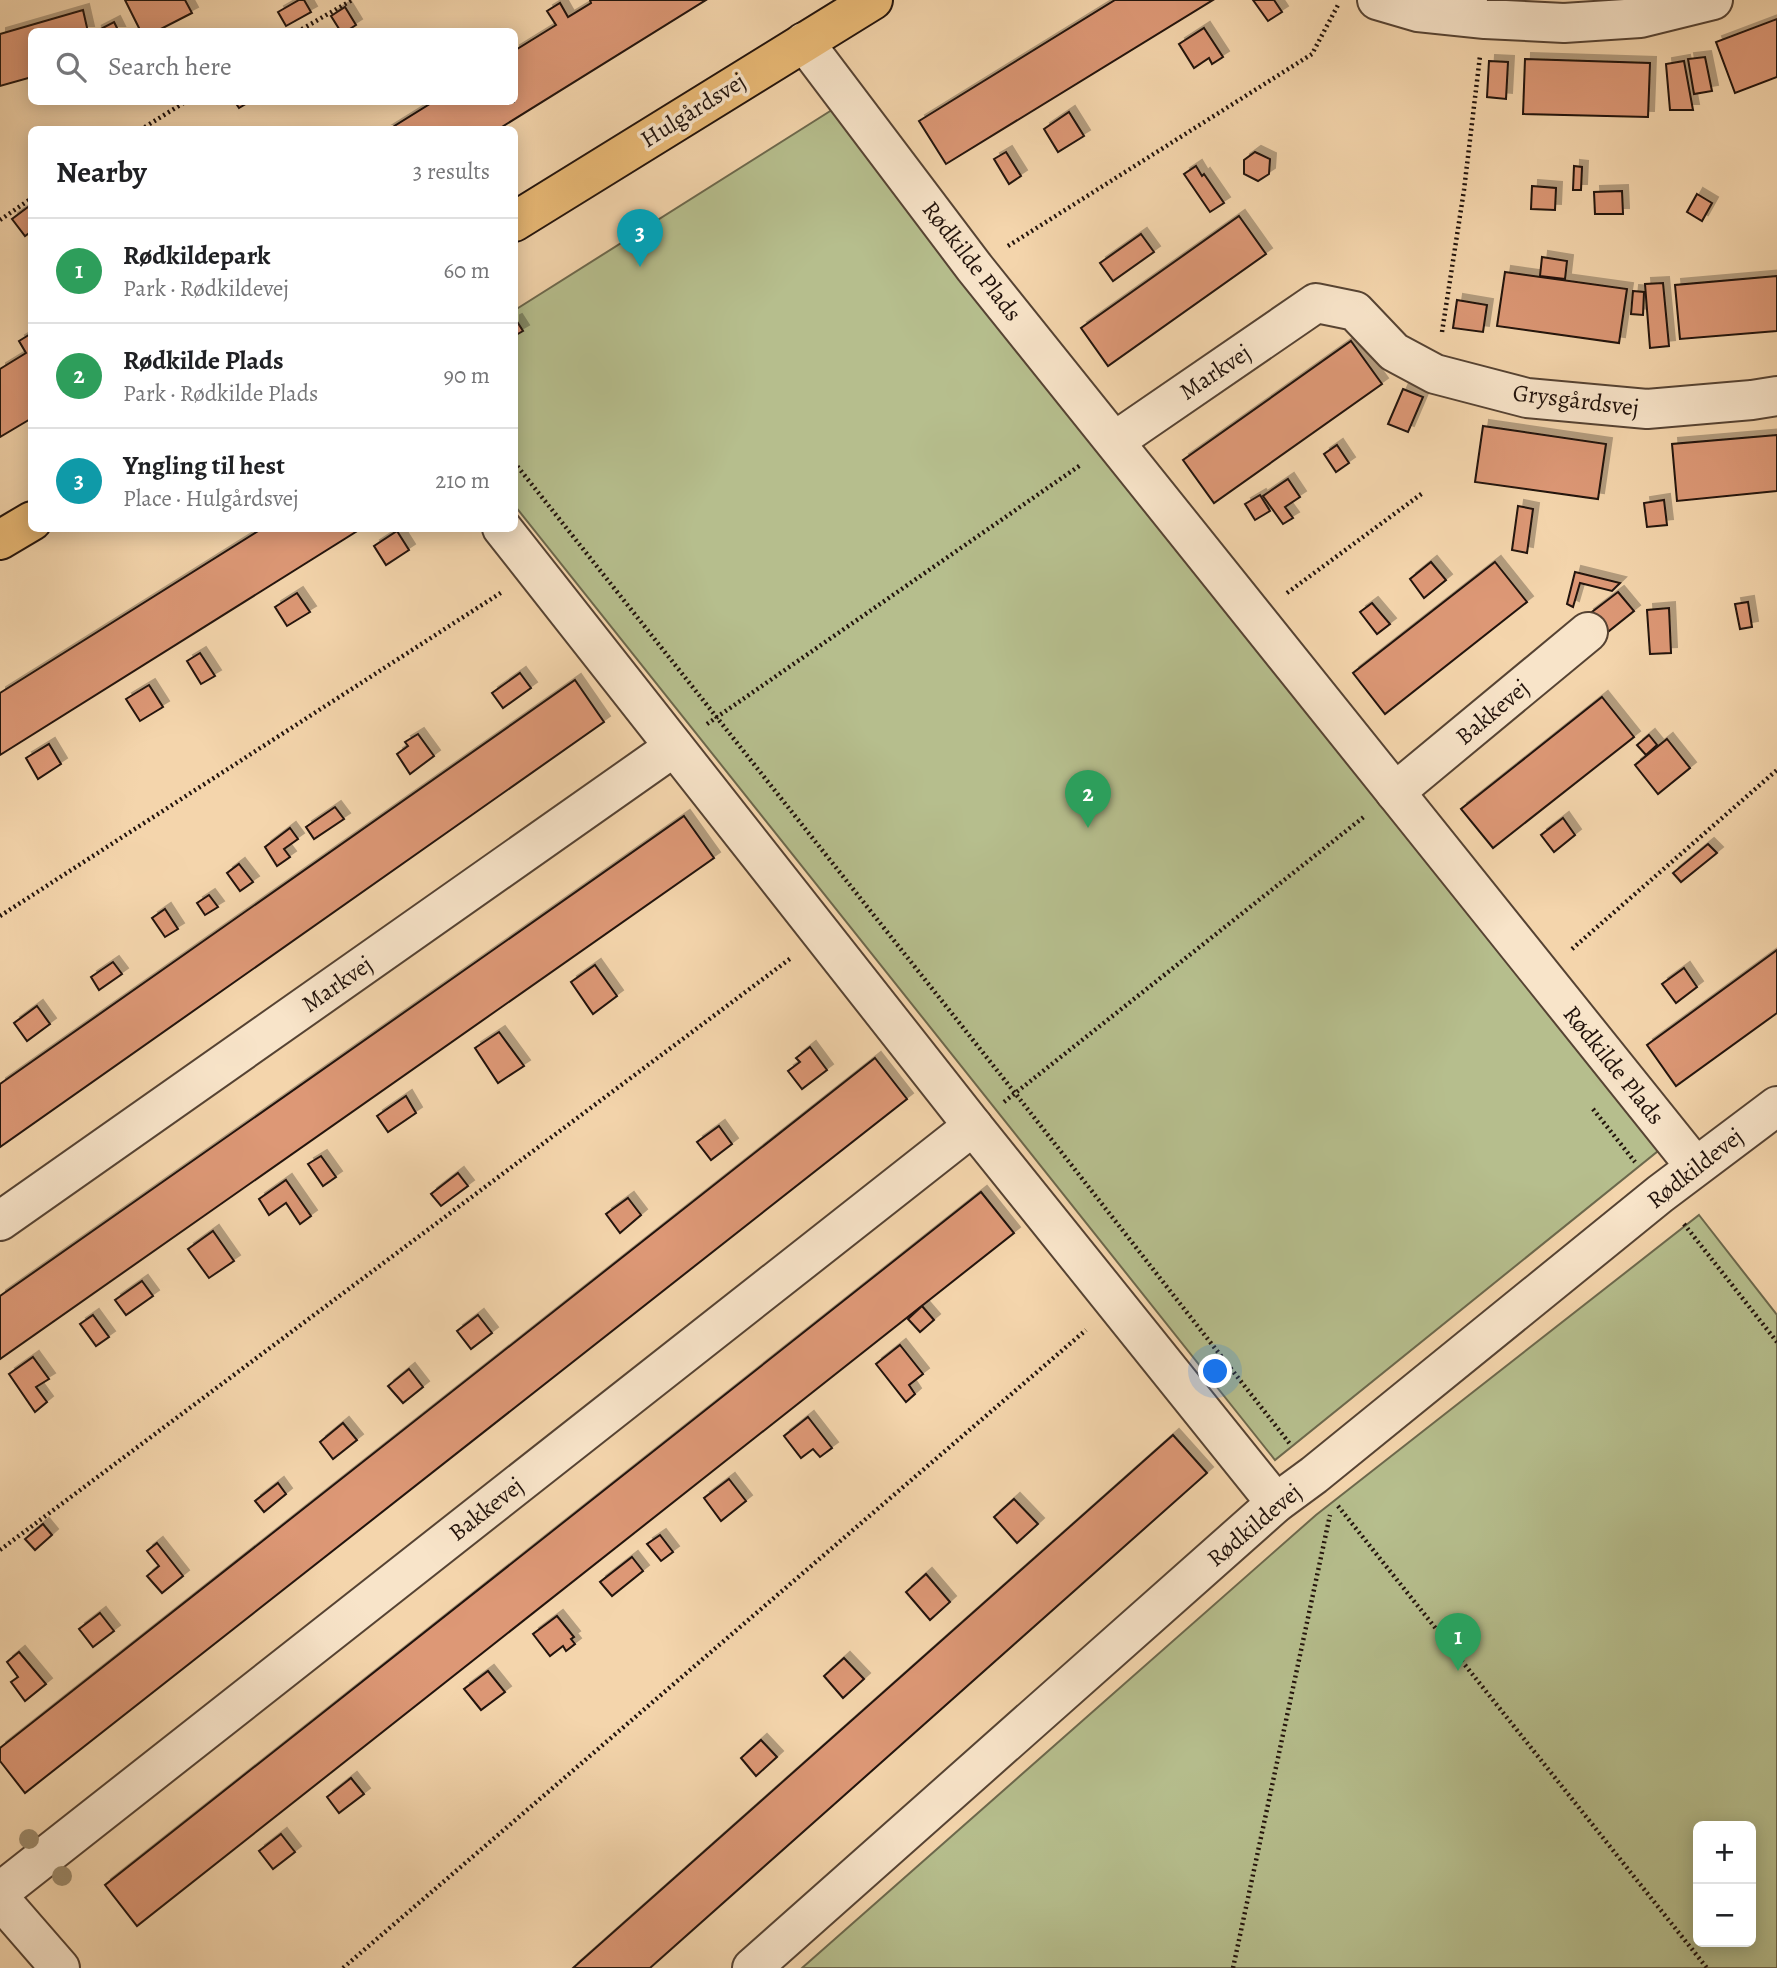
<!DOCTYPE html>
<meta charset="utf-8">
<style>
body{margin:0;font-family:Alegreya,serif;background:#f6f6f6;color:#202124}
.controls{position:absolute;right:21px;bottom:21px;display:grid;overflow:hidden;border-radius:10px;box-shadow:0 4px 18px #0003}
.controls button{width:63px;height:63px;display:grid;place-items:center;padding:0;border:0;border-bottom:2px solid #e0e0e0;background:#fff;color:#202124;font:35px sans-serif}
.you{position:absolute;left:1216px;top:1372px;width:24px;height:24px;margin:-18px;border:5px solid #fff;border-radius:50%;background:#1a73e8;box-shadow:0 0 0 10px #1a73e833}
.badge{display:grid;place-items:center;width:46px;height:46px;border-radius:50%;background:#2563eb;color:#fff;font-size:23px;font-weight:700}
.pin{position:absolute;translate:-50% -58px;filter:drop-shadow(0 2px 4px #0008)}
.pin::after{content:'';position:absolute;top:37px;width:24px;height:21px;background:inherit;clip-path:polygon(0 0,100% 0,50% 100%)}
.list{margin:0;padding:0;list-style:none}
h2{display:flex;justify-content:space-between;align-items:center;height:91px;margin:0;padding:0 28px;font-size:30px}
h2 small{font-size:23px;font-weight:400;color:#757577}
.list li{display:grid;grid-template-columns:46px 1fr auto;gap:21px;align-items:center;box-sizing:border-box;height:105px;padding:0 28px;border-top:2px solid #e0e0e0}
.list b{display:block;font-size:26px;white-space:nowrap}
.list p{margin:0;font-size:23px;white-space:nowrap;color:#757577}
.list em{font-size:23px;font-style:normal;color:#757577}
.icon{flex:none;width:38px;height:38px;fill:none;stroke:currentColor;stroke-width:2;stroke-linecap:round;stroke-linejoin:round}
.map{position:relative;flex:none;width:1777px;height:1968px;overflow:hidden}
.search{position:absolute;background:#fff;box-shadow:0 4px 18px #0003;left:28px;top:28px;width:490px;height:77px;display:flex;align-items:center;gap:18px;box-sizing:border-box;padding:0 24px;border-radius:10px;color:#757577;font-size:26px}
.panel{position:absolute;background:#fff;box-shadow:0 4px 18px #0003;left:28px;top:126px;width:490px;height:406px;border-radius:10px}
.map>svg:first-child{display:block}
</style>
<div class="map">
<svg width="1777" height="1968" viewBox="0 0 1777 1968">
<defs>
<filter id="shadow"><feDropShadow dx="6" dy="-6" stdDeviation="0" flood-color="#0004"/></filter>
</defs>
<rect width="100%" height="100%" fill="#f4d5ac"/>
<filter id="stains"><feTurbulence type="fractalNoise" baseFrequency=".00286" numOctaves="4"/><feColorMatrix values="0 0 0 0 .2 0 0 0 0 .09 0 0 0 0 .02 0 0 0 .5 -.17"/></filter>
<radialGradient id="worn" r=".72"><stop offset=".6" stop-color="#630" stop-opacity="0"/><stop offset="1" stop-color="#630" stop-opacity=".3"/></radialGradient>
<g fill="#b6be8d" stroke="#6c684c" stroke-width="2" fill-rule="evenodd">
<path d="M 835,108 L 1658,1151 L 1275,1460 L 515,506 L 515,310 Z"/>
<path d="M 1699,1215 L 1777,1315 L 1777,1968 L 802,1968 L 1316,1515 ZM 1698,1826 L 1751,1826 L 1751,1942 L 1698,1942 Z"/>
</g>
<g fill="#dd9876" stroke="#21120b" stroke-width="2" filter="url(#shadow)">
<path d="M 125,0 L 185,0 L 192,13 L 155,32 L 141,32 Z"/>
<path d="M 299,0 L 304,0 L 311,12 L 286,26 L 278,12 Z"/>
<path d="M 590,0 L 706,0 L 497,130 L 388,130 L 433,102 L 514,102 L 514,51 L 556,25 L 547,11 L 560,3 L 568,17 L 591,3 Z"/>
<path d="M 1115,0 L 1213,0 L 946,164 L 919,121 Z"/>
<path d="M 1253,0 L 1274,0 L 1282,12 L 1268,21 Z"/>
<path d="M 345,7 L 356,25 L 345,32 L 341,32 L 331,16 Z"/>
<path d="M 83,10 L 88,32 L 32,32 L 32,77 L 0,86 L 0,34 Z"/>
<path d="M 1777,19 L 1777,77 L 1735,93 L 1716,42 Z"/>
<path d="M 114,22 L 119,32 L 95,32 Z"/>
<path d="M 1204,28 L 1223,57 L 1212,64 L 1209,58 L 1194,68 L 1179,44 Z"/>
<path d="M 1705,57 L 1712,91 L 1694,94 L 1688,59 Z"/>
<path d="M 1525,59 L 1650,63 L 1648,117 L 1523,114 Z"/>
<path d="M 1489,61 L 1508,62 L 1506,99 L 1487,97 Z"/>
<path d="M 1684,61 L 1693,110 L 1670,110 L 1666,64 Z"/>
<path d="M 235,102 L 249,102 L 239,108 Z"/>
<path d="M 1069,112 L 1084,136 L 1058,152 L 1044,129 Z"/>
<path d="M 1006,152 L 1021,176 L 1009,184 L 994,159 Z"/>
<path d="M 1255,152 L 1270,159 L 1269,174 L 1258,181 L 1244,174 L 1244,160 Z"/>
<path d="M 1196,166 L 1202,176 L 1204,174 L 1224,203 L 1210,212 L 1184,174 Z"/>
<path d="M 1574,166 L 1582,167 L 1581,190 L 1573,190 Z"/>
<path d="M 1532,186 L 1556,188 L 1555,210 L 1531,209 Z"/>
<path d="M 1622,191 L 1623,214 L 1595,214 L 1594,192 Z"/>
<path d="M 1697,194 L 1712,203 L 1702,221 L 1687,212 Z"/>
<path d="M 28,207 L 32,211 L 32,231 L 25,236 L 12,219 Z"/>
<path d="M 1239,216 L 1266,254 L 1108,366 L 1081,328 Z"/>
<path d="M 1141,234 L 1154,252 L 1113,281 L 1100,263 Z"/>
<path d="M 1542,257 L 1567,261 L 1565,279 L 1540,276 Z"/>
<path d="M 1505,272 L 1627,289 L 1619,343 L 1497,326 Z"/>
<path d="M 1777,276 L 1777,331 L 1680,339 L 1675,285 Z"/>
<path d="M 1663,283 L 1669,346 L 1650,348 L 1645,284 Z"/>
<path d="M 1633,291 L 1644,292 L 1643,315 L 1631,314 Z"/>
<path d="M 1457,300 L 1487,305 L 1483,332 L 1453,328 Z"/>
<path d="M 516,320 L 523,331 L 514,336 L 514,321 Z"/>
<path d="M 32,333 L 32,418 L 0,437 L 0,369 L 26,353 L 19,341 Z"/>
<path d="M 1351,341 L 1382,384 L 1214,503 L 1183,460 Z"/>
<path d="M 1403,389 L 1423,397 L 1408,432 L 1388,424 Z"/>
<path d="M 1483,426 L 1606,444 L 1598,499 L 1475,482 Z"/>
<path d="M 1777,435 L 1777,491 L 1677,501 L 1672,444 Z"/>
<path d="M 1337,445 L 1349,463 L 1336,472 L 1324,454 Z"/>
<path d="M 1288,479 L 1300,497 L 1285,507 L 1293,518 L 1283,524 L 1263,496 Z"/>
<path d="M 1260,495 L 1270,511 L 1255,520 L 1245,504 Z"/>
<path d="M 1664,500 L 1667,525 L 1647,527 L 1644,503 Z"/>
<path d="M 1518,506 L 1533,509 L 1527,553 L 1512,550 Z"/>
<path d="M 263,528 L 362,528 L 0,755 L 0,693 Z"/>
<path d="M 397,531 L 409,550 L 386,565 L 374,546 Z"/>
<path d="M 1431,562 L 1446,580 L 1424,598 L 1410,579 Z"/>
<path d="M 1495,562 L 1527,602 L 1385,714 L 1353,673 Z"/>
<path d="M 1575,572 L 1620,583 L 1612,591 L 1580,583 L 1573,607 L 1567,604 Z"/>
<path d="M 1618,592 L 1634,611 L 1604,635 L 1588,615 Z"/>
<path d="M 297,593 L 310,612 L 287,626 L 275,607 Z"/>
<path d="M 1748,602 L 1752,627 L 1740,629 L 1735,604 Z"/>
<path d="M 1372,603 L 1390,624 L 1377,634 L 1360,612 Z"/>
<path d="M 1669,608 L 1671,653 L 1650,654 L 1647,610 Z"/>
<path d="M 200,653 L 215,676 L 201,684 L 187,661 Z"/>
<path d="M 520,673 L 531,688 L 503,708 L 492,693 Z"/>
<path d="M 575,680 L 604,722 L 0,1147 L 0,1084 Z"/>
<path d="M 149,685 L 163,707 L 140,721 L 126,699 Z"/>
<path d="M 1602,697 L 1634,737 L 1493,848 L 1461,809 Z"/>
<path d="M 418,734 L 434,756 L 410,774 L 397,754 L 408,746 L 405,742 Z"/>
<path d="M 1649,735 L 1657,745 L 1646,755 L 1637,745 Z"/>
<path d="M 1667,739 L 1690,768 L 1658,794 L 1635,765 Z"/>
<path d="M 49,744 L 61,764 L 38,779 L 26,758 Z"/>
<path d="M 335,807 L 344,819 L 314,839 L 306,827 Z"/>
<path d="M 684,816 L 714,858 L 0,1359 L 0,1296 Z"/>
<path d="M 1563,818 L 1575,835 L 1554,852 L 1541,835 Z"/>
<path d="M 290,828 L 298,839 L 284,849 L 290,857 L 277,866 L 265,847 Z"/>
<path d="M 1708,844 L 1717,853 L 1681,882 L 1673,873 Z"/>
<path d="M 239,864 L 253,882 L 240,891 L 227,873 Z"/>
<path d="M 209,895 L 218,907 L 205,915 L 197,903 Z"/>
<path d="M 165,909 L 178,929 L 165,937 L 152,918 Z"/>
<path d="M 1777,950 L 1777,1013 L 1676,1086 L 1647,1045 Z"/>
<path d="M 113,962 L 122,974 L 99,990 L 91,977 Z"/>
<path d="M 595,965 L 617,996 L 593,1014 L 571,982 Z"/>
<path d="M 1684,968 L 1697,987 L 1676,1003 L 1662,984 Z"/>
<path d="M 37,1006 L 50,1024 L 27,1041 L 14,1023 Z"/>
<path d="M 499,1032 L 524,1066 L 498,1083 L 475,1048 Z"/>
<path d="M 810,1047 L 827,1070 L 802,1089 L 788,1071 L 800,1062 L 796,1058 Z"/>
<path d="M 875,1058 L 907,1099 L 25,1793 L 0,1761 L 0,1748 Z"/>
<path d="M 406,1096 L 416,1113 L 388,1132 L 377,1116 Z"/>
<path d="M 719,1126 L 732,1144 L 711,1160 L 697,1142 Z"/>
<path d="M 321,1156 L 336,1177 L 323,1186 L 308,1164 Z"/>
<path d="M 458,1173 L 468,1186 L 441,1206 L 431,1194 Z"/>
<path d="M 286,1180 L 311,1216 L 300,1224 L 286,1203 L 269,1215 L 259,1199 Z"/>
<path d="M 981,1192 L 1014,1233 L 137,1926 L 105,1885 Z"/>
<path d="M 628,1198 L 641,1215 L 620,1233 L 606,1214 Z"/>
<path d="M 213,1231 L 234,1261 L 209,1278 L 188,1249 Z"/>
<path d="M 142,1281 L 153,1296 L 126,1315 L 115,1300 Z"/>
<path d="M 922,1306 L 934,1320 L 920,1332 L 908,1319 Z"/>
<path d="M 93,1315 L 109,1337 L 96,1346 L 80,1324 Z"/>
<path d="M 478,1315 L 492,1333 L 471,1349 L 457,1331 Z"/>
<path d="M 900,1345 L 923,1374 L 909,1385 L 915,1394 L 906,1402 L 876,1364 Z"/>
<path d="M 33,1357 L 49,1379 L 36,1387 L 47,1402 L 35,1412 L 9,1374 Z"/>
<path d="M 409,1369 L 423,1387 L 403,1403 L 388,1386 Z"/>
<path d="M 808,1417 L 832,1448 L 820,1457 L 813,1449 L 801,1458 L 784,1436 Z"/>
<path d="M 343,1423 L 357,1440 L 333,1459 L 320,1442 Z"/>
<path d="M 1173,1435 L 1207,1473 L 650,1968 L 573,1968 Z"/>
<path d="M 729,1479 L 746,1501 L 721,1521 L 704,1498 Z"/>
<path d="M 278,1483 L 286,1494 L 264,1512 L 255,1501 Z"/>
<path d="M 1014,1499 L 1038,1524 L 1017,1543 L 994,1517 Z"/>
<path d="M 43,1524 L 52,1535 L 35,1550 L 25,1539 Z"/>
<path d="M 660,1535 L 673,1552 L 661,1561 L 647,1544 Z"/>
<path d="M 157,1543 L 183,1576 L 162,1593 L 147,1576 L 159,1566 L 147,1551 Z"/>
<path d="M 632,1557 L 643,1571 L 612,1596 L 600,1582 Z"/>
<path d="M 926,1574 L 950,1602 L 930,1620 L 906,1592 Z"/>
<path d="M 100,1613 L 114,1631 L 93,1647 L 79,1629 Z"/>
<path d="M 557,1616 L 574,1637 L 571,1639 L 575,1644 L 566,1651 L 563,1646 L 550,1656 L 533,1634 Z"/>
<path d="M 19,1652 L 46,1684 L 25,1701 L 11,1682 L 18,1677 L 7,1662 Z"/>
<path d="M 844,1658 L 864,1679 L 843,1698 L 824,1676 Z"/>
<path d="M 488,1671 L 505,1692 L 481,1710 L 464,1689 Z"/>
<path d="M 761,1740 L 777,1757 L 756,1776 L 741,1758 Z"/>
<path d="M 351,1778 L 364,1794 L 339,1813 L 327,1797 Z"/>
<path d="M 281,1834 L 295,1852 L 273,1869 L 259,1851 Z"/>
</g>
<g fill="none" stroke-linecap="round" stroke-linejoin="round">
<g stroke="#564333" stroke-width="42">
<g id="minor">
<path d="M 1377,0 L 1418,12 L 1485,19 L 1564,23 L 1640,18 L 1713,0"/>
<path d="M 804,42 L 974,267 L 1695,1166"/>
<path d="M 1115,441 L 1316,303 L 1355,311 L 1394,352 L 1435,374 L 1527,398 L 1647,409 L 1752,400 L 1777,396"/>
<path d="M 502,528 L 973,1126 L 1276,1503"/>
<path d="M 1395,792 L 1588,632"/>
<path d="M 0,1221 L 674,747"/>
<path d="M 0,1892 L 973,1126"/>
<path d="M 0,1899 L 60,1968"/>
<path d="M 752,1968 L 1276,1503 L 1314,1475 L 1660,1194 L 1777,1106"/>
</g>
</g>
<g stroke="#21120b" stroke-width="42">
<g id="major">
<path d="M 514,222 L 873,0"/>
<path d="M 0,540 L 32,521"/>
</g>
</g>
<g stroke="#21120b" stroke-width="4.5" stroke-dasharray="2 3.5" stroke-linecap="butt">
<path d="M 297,32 L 352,0"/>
<path d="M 140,130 L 185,102"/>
<path d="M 0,220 L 32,198"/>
<path d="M 1008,246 L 1312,54 L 1338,5"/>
<path d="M 1442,332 L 1464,190 L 1480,56"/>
<path d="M 514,462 L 1015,1093 L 1290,1444"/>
<path d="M 1287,593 L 1424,492"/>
<path d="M 707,724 L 1082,464"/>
<path d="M 0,916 L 502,592"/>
<path d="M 1572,949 L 1777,770"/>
<path d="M 1004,1102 L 1365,816"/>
<path d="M 1593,1109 L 1635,1162"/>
<path d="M 1684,1224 L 1777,1342"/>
<path d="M 1338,1506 L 1707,1968"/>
<path d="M 0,1550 L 791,958"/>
<path d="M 343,1968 L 1086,1330"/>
<path d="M 1233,1968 L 1330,1515"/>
</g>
<use href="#minor" stroke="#f8e4c9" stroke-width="38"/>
<use href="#major" stroke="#eaba76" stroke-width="38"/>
</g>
<g fill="#9d8b6c">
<circle cx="29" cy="1839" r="10"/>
<circle cx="62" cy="1876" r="10"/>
</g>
<g text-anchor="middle" stroke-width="7" stroke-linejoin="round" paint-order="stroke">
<g font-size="24" fill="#21120b" stroke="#f8e4c9">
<text transform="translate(693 110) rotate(-32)" y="8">Hulgårdsvej</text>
<text transform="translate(972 261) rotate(52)" y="8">Rødkilde Plads</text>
<text transform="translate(1215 372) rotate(-34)" y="8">Markvej</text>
<text transform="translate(1576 400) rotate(7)" y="8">Grysgårdsvej</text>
<text transform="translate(1492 712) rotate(-40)" y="8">Bakkevej</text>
<text transform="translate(337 984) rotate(-35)" y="8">Markvej</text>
<text transform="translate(1614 1065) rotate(51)" y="8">Rødkilde Plads</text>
<text transform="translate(1695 1168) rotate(-38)" y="8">Rødkildevej</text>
<text transform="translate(486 1509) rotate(-38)" y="8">Bakkevej</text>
<text transform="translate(1254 1525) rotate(-40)" y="8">Rødkildevej</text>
</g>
</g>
<rect width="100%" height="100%" filter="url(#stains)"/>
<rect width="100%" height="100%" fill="url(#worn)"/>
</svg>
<div class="controls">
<button>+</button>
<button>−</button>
</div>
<div class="you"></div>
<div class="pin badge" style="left:1458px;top:1671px;background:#2e9e5b">1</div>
<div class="pin badge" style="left:1088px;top:828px;background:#2e9e5b">2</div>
<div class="pin badge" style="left:640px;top:267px;background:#0f9aa8">3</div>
<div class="search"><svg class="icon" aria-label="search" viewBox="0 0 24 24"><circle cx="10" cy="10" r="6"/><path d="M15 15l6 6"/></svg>Search here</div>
<section class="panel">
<h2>Nearby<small>3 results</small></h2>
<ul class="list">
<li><span class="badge" style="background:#2e9e5b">1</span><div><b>Rødkildepark</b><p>Park · Rødkildevej</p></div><em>60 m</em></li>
<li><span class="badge" style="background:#2e9e5b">2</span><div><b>Rødkilde Plads</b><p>Park · Rødkilde Plads</p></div><em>90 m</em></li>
<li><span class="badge" style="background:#0f9aa8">3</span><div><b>Yngling til hest</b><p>Place · Hulgårdsvej</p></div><em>210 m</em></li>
</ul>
</section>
</div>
